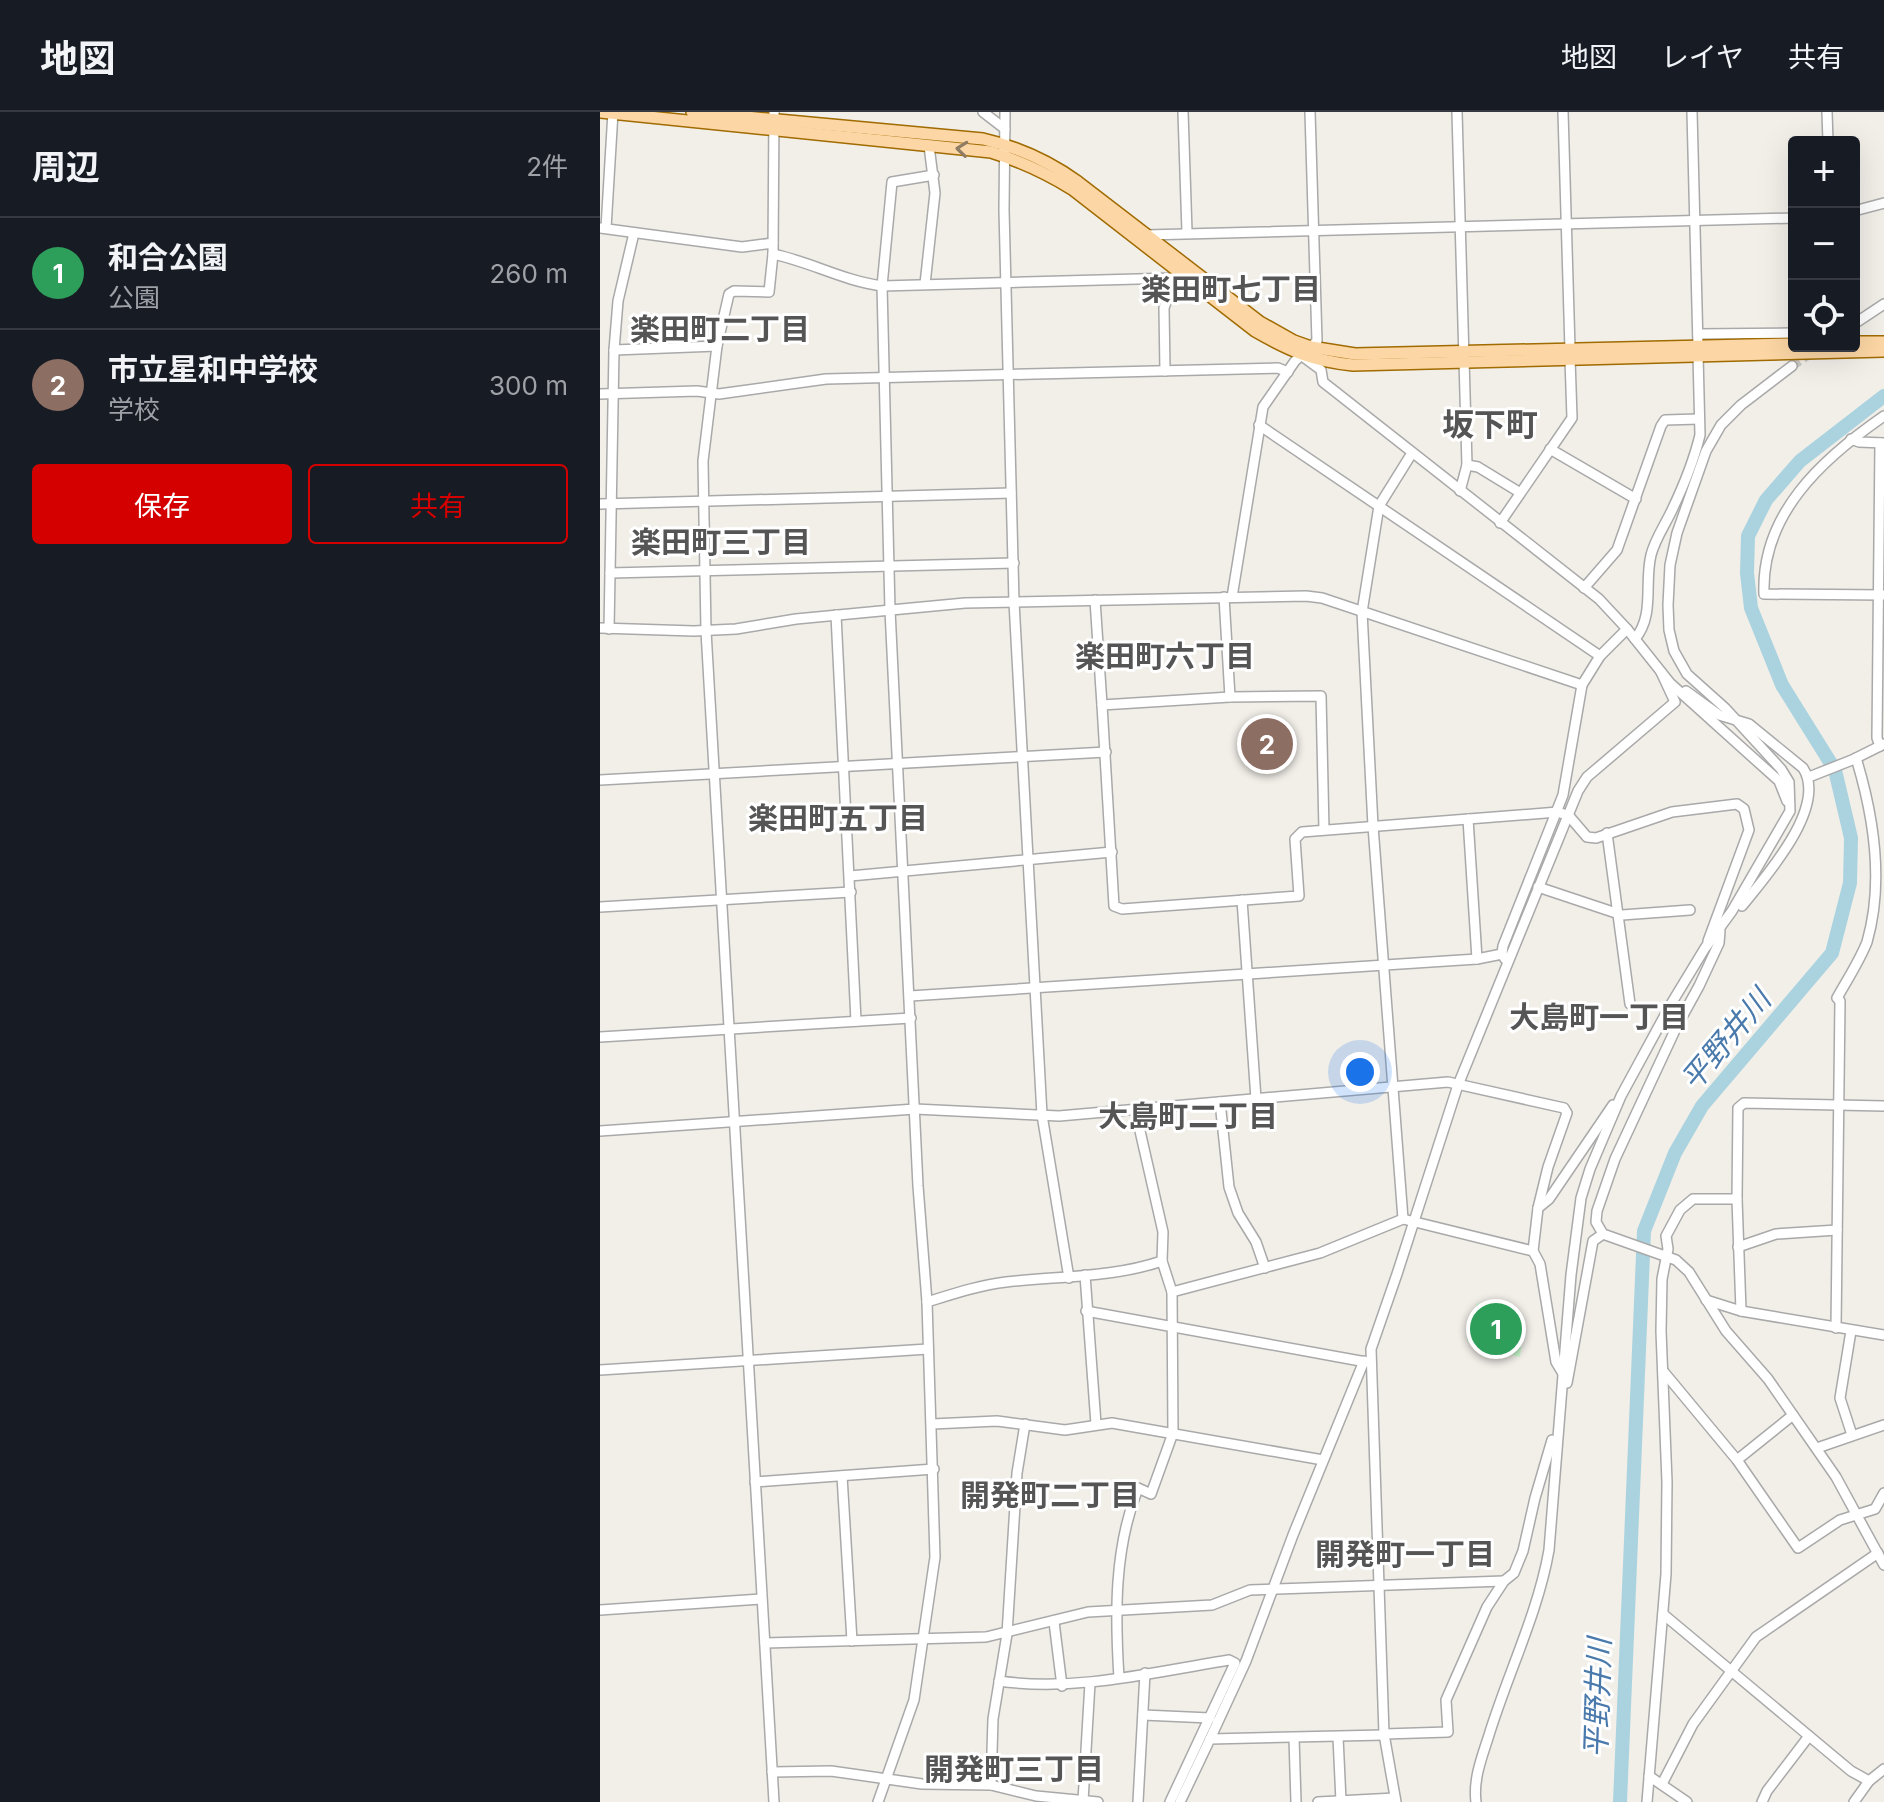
<!DOCTYPE html>
<html lang="ja">
<meta charset="utf-8">
<style>
body{margin:0;font-family:Inter,"Noto Sans JP",sans-serif;background:#20242c;color:#f1f3f6}
.controls{position:absolute;right:24px;top:24px;display:grid;overflow:hidden;border-radius:8px;box-shadow:0 8px 32px #0002}
.controls button{width:72px;height:72px;display:grid;place-items:center;padding:0;border:0;border-bottom:2px solid #363941;background:#171b24;color:#f1f3f6;font:40px sans-serif}
.you{position:absolute;left:760px;top:960px;width:28px;height:28px;margin:-20px;border:6px solid #fff;border-radius:50%;background:#1a73e8;box-shadow:0 0 0 12px #1a73e833}
.badge{display:grid;place-items:center;width:52px;height:52px;border-radius:50%;background:#d40000;color:#fff;font-size:26px;font-weight:700}
.pin{position:absolute;translate:-50% -50%;border:4px solid #fff;box-shadow:0 2px 8px #0006}
.list{margin:0;padding:0;list-style:none}
h2{display:flex;justify-content:space-between;align-items:center;height:104px;margin:0;padding:0 32px;font-size:34px}
h2 small{font-size:26px;font-weight:400;color:#9ea1a6}
.list li{display:grid;grid-template-columns:52px 1fr auto;gap:24px;align-items:center;box-sizing:border-box;height:112px;padding:0 32px;border-top:2px solid #363941}
.list b{display:block;font-size:30px;white-space:nowrap}
.list p{margin:0;font-size:26px;white-space:nowrap;color:#9ea1a6}
.list em{font-size:26px;font-style:normal;color:#9ea1a6}
.actions{display:flex;gap:16px;padding:24px 32px}
.actions a{flex:1;padding:18px 0;border:2px solid #d40000;border-radius:8px;text-align:center;font-size:28px;color:#d40000}
.actions .main{background:#d40000;color:#fff}
.icon{flex:none;width:44px;height:44px;fill:none;stroke:currentColor;stroke-width:2;stroke-linecap:round;stroke-linejoin:round}
.map{position:relative;flex:none;width:1284px;height:1690px;overflow:hidden}
header{display:flex;align-items:center;gap:48px;box-sizing:border-box;height:112px;padding:0 40px;background:#171b24;border-bottom:2px solid #363941}
header strong{font-size:38px}
nav{display:flex;gap:44px;margin-inline-start:auto;font-size:28px}
main{display:flex}
aside{flex:1;background:#171b24}
.map>svg:first-child{display:block}
</style>
<header>
<strong>地図</strong>
<nav><a>地図</a><a>レイヤ</a><a>共有</a></nav>
</header>
<main>
<aside>
<h2>周辺<small>2件</small></h2>
<ul class="list">
<li><span class="badge" style="background:#2e9e5b">1</span><div><b>和合公園</b><p>公園</p></div><em>260 m</em></li>
<li><span class="badge" style="background:#8d6e63">2</span><div><b>市立星和中学校</b><p>学校</p></div><em>300 m</em></li>
</ul>
<div class="actions"><a class="main">保存</a><a>共有</a></div>
</aside>
<div class="map">
<svg width="1284" height="1690" viewBox="0 0 1284 1690">
<rect width="100%" height="100%" fill="#f2efe9"/>
<path fill="#c8facc" d="M 877,1191 L 924,1205 L 920,1245 L 867,1229 Z"/>
<g fill="none" stroke-linecap="round" stroke-linejoin="round">
<path stroke="#aad3df" stroke-width="14" d="M 1020,1690 L 1044,1119 L 1075,1041 L 1102,994 L 1232,841 L 1250,771 L 1251,726 L 1235,658 L 1182,573 L 1151,496 L 1147,461 L 1148,424 L 1166,388 L 1200,349 L 1284,284"/>
<path stroke="#c8c6c1" stroke-width="9" stroke-dasharray="9 4.5" stroke-linecap="butt" d="M 1192,254 L 1222,234"/>
<g stroke="#a9a9a9" stroke-width="12">
<g id="minor">
<path d="M 383,0 L 405,17"/>
<path d="M 405,0 L 404,98 L 414,490 L 442,1003 L 469,1166"/>
<path d="M 583,0 L 587,120"/>
<path d="M 857,0 L 867,353 L 860,379"/>
<path d="M 963,0 L 970,237"/>
<path d="M 1092,0 L 1098,234"/>
<path d="M 1227,0 L 1228,30"/>
<path d="M 1254,99 L 1284,91"/>
<path d="M 0,116 L 142,135 L 173,131"/>
<path d="M 6,116 L 13,0"/>
<path d="M 546,123 L 1194,106"/>
<path d="M 173,142 C 211,150 244,169 282,174 L 575,166"/>
<path d="M 325,172 L 335,81 L 329,34"/>
<path d="M 1254,212 L 1284,192"/>
<path d="M 1098,222 L 1194,221"/>
<path d="M 117,234 L 103,349 L 106,519 L 174,1690"/>
<path d="M 14,238 L 117,234 L 129,182 L 134,179 L 169,180 L 173,142 L 174,0"/>
<path d="M 702,244 L 721,258 L 723,270 L 999,487 L 1027,517 L 1070,571 L 1179,669 L 1187,689"/>
<path d="M 565,259 L 564,196 L 575,166 L 581,164"/>
<path d="M 0,282 L 97,279 L 119,282 L 226,267 L 678,256 L 688,260"/>
<path d="M 1284,304 C 1222,347 1161,402 1164,482 L 1284,483"/>
<path d="M 659,313 L 1000,544"/>
<path d="M 1251,327 L 1259,330 L 1284,331"/>
<path d="M 950,337 L 1036,387"/>
<path d="M 867,353 L 878,355 L 919,380"/>
<path d="M 0,392 L 411,381"/>
<path d="M 900,411 L 972,306 L 970,247"/>
<path d="M 10,461 L 414,451"/>
<path d="M 984,476 L 1017,438 L 1061,314 L 1065,308 L 1099,307"/>
<path d="M 624,485 L 630,585"/>
<path d="M 632,485 L 663,295 L 695,249 L 717,229 L 710,0"/>
<path d="M 495,488 L 502,593"/>
<path d="M 236,503 L 256,909"/>
<path d="M 0,516 L 94,519 L 136,517 L 196,507 L 365,491 L 706,484 L 722,486 L 982,573"/>
<path d="M 9,517 L 14,238 L 18,189 L 34,121"/>
<path d="M 1035,527 C 1055,503 1044,471 1051,443 C 1055,427 1065,413 1072,398 C 1083,375 1094,348 1100,323 L 1098,243"/>
<path d="M 1086,579 L 1119,603 L 1149,612 L 1203,656 C 1228,695 1166,764 1142,794"/>
<path d="M 1280,634 L 1277,626 L 1280,331"/>
<path d="M 1209,665 L 1252,648 L 1284,632"/>
<path d="M 0,668 L 506,640"/>
<path d="M 868,707 L 877,847"/>
<path d="M 724,718 L 721,584 L 630,585 L 502,593 L 514,794 L 522,797 L 699,784 L 695,727 L 702,720 L 958,700 L 969,704 L 987,725 L 996,726 L 1072,700 L 1137,692 L 1144,697 L 1149,718 L 1108,829"/>
<path d="M 1007,721 L 1030,892"/>
<path d="M 250,764 L 512,740"/>
<path d="M 938,775 L 1022,803 L 1090,798"/>
<path d="M 642,788 L 656,987"/>
<path d="M 0,795 L 251,780"/>
<path d="M 1120,819 L 1119,831 L 1099,874 L 1076,916 L 1015,1047 L 997,1099 L 996,1110 L 1003,1122 L 1076,1148 L 1089,1160 L 1126,1219 L 1168,1267 L 1236,1365 L 1284,1453"/>
<path d="M 905,847 L 902,842 L 903,834 L 963,683 L 982,573 L 1000,544 L 1027,517"/>
<path d="M 310,884 L 877,847 L 902,842"/>
<path d="M 0,925 L 311,906"/>
<path d="M 620,990 L 629,1075 L 638,1101 L 656,1130 L 665,1156"/>
<path d="M 0,1019 L 315,997 L 459,1004 L 848,970 L 964,996 L 967,1001 L 948,1055 L 938,1096"/>
<path d="M 803,1107 L 773,714 L 762,500 L 779,394 L 812,341"/>
<path d="M 1138,1135 L 1176,1122 L 1237,1118"/>
<path d="M 485,1163 L 496,1312"/>
<path d="M 572,1180 L 720,1141 L 803,1107 L 933,1139"/>
<path d="M 1106,1188 L 1141,1199 L 1284,1223"/>
<path d="M 327,1190 C 353,1182 380,1173 406,1170 C 458,1164 512,1166 562,1149"/>
<path d="M 486,1199 L 766,1250"/>
<path d="M 1141,1199 L 1137,1087 L 1138,996 L 1144,991 L 1284,994"/>
<path d="M 1236,1216 L 1240,889 L 1237,886 C 1247,868 1259,850 1267,830 C 1284,771 1274,705 1256,646"/>
<path d="M 1251,1219 L 1240,1286 L 1252,1323"/>
<path d="M 0,1258 L 328,1237"/>
<path d="M 1063,1259 L 1137,1348 L 1198,1436 L 1240,1408 L 1275,1397 L 1284,1381"/>
<path d="M 962,1260 L 956,1250 L 940,1152 L 933,1139 L 938,1096 L 949,1087 L 1013,993"/>
<path d="M 967,1271 L 993,1129 L 1003,1122"/>
<path d="M 332,1312 L 397,1309 L 465,1318 L 512,1311 L 723,1348"/>
<path d="M 1217,1336 L 1284,1313"/>
<path d="M 1137,1348 L 1193,1303"/>
<path d="M 242,1364 L 252,1529"/>
<path d="M 155,1370 L 334,1357"/>
<path d="M 0,1498 L 161,1487"/>
<path d="M 1063,1502 L 1251,1659 L 1269,1669"/>
<path d="M 454,1510 L 462,1574"/>
<path d="M 165,1531 L 386,1525 L 488,1500 L 612,1493 L 650,1478 L 904,1469"/>
<path d="M 519,1566 C 515,1502 514,1437 538,1376 L 551,1382 L 573,1321 L 572,1180 L 562,1149 L 563,1120 L 535,997"/>
<path d="M 399,1569 C 477,1580 553,1560 629,1548 L 635,1551 L 570,1690"/>
<path d="M 543,1603 L 610,1606"/>
<path d="M 784,1622 L 848,1620 L 846,1588 L 887,1495 L 904,1469 L 914,1461 L 923,1439 L 935,1386 L 952,1328"/>
<path d="M 738,1625 L 741,1689"/>
<path d="M 694,1626 L 696,1690"/>
<path d="M 610,1627 L 646,1549 L 693,1423 L 764,1249"/>
<path d="M 172,1660 L 231,1659 L 322,1672 L 391,1673 L 436,1684 L 498,1690"/>
<path d="M 1049,1664 L 1087,1690"/>
<path d="M 1062,1672 L 1093,1612 L 1156,1525 L 1278,1441"/>
<path d="M 391,1673 L 393,1607 L 407,1522 L 417,1361 L 425,1312"/>
<path d="M 483,1689 L 490,1571"/>
<path d="M 278,1690 L 314,1588 L 335,1445 L 327,1190 L 318,1074 L 290,498 L 282,174 L 292,70 L 334,63"/>
<path d="M 538,1690 L 545,1561"/>
<path d="M 580,1690 L 610,1627 L 784,1623"/>
<path d="M 718,1690 L 795,1686"/>
<path d="M 796,1690 L 784,1622 L 771,1237 L 797,1162 L 858,973 L 978,679 L 987,665 L 1075,590 L 1061,560"/>
<path d="M 876,1690 C 873,1667 882,1645 889,1623 C 908,1561 938,1501 949,1438 L 971,1163 L 981,1086 L 990,1057 L 1021,984 L 1071,892 L 1105,836 L 1132,799 L 1190,699 L 1189,670 L 1181,657 L 1125,596 L 1087,562 L 1074,539 L 1069,518 L 1068,493 L 1070,453 L 1077,421 L 1106,339 L 1121,313 L 1141,293 L 1192,254"/>
<path d="M 1047,1690 L 1066,1462 L 1067,1370 L 1061,1219 L 1062,1167 L 1068,1137 L 1066,1124 L 1080,1098 L 1093,1087 L 1137,1087"/>
<path d="M 1162,1690 L 1167,1679 L 1209,1624"/>
<path d="M 1254,1690 L 1269,1669 L 1284,1657"/>
</g>
</g>
<g stroke="#a06b00" stroke-width="14">
<g id="major">
<path d="M 0,0 L 391,40 C 420,49 446,61 472,77 L 655,219 C 690,239 713,249 753,253 L 1284,239"/>
<path d="M 92,0 L 383,27 C 418,35 449,49 478,70 L 660,210 L 694,229 L 711,235 L 755,242 L 1194,232"/>
<path d="M 1254,230 L 1284,230"/>
</g>
</g>
<use href="#minor" stroke="#fff" stroke-width="9"/>
<use href="#major" stroke="#fcd6a4" stroke-width="11"/>
</g>
<defs><path id="oneway-chevron" d="M-2-3.5L2.5 0L-2 3.5" fill="none" stroke-width="1.6" stroke-linecap="round" stroke-linejoin="round" transform="scale(2)"/></defs>
<use stroke="#8f7c63" href="#oneway-chevron" transform="translate(362 37) rotate(-174)"/>
<g text-anchor="middle" stroke-width="6" stroke-linejoin="round" paint-order="stroke">
<g font-size="30" font-weight="bold" fill="#555" stroke="#fff">
<text x="631" y="188">楽田町七丁目</text>
<text x="120" y="228">楽田町二丁目</text>
<text x="121" y="441">楽田町三丁目</text>
<text x="565" y="555">楽田町六丁目</text>
<text x="238" y="717">楽田町五丁目</text>
<text x="999" y="916">大島町一丁目</text>
<text x="588" y="1015">大島町二丁目</text>
<text x="450" y="1394">開発町二丁目</text>
<text x="805" y="1453">開発町一丁目</text>
<text x="414" y="1668">開発町三丁目</text>
</g>
<g font-size="30" font-style="italic" fill="#4a7aab" stroke="#fff">
<text transform="translate(1126 928) rotate(-50)" y="10">平野井川</text>
<text transform="translate(998 1586) rotate(-88)" y="10">平野井川</text>
</g>
<g font-size="32" font-weight="bold" fill="#555" stroke="#fff">
<text x="890" y="324">坂下町</text>
</g>
</g>
</svg>
<div class="controls">
<button>+</button>
<button>−</button>
<button><svg class="icon" aria-label="locate" viewBox="0 0 24 24"><circle cx="12" cy="12" r="6"/><path d="M12 2v4M12 18v4M2 12h4M18 12h4"/></svg></button>
</div>
<div class="you"></div>
<div class="pin badge" style="left:896px;top:1217px;background:#2e9e5b">1</div>
<div class="pin badge" style="left:667px;top:632px;background:#8d6e63">2</div>
</div>
</main>
